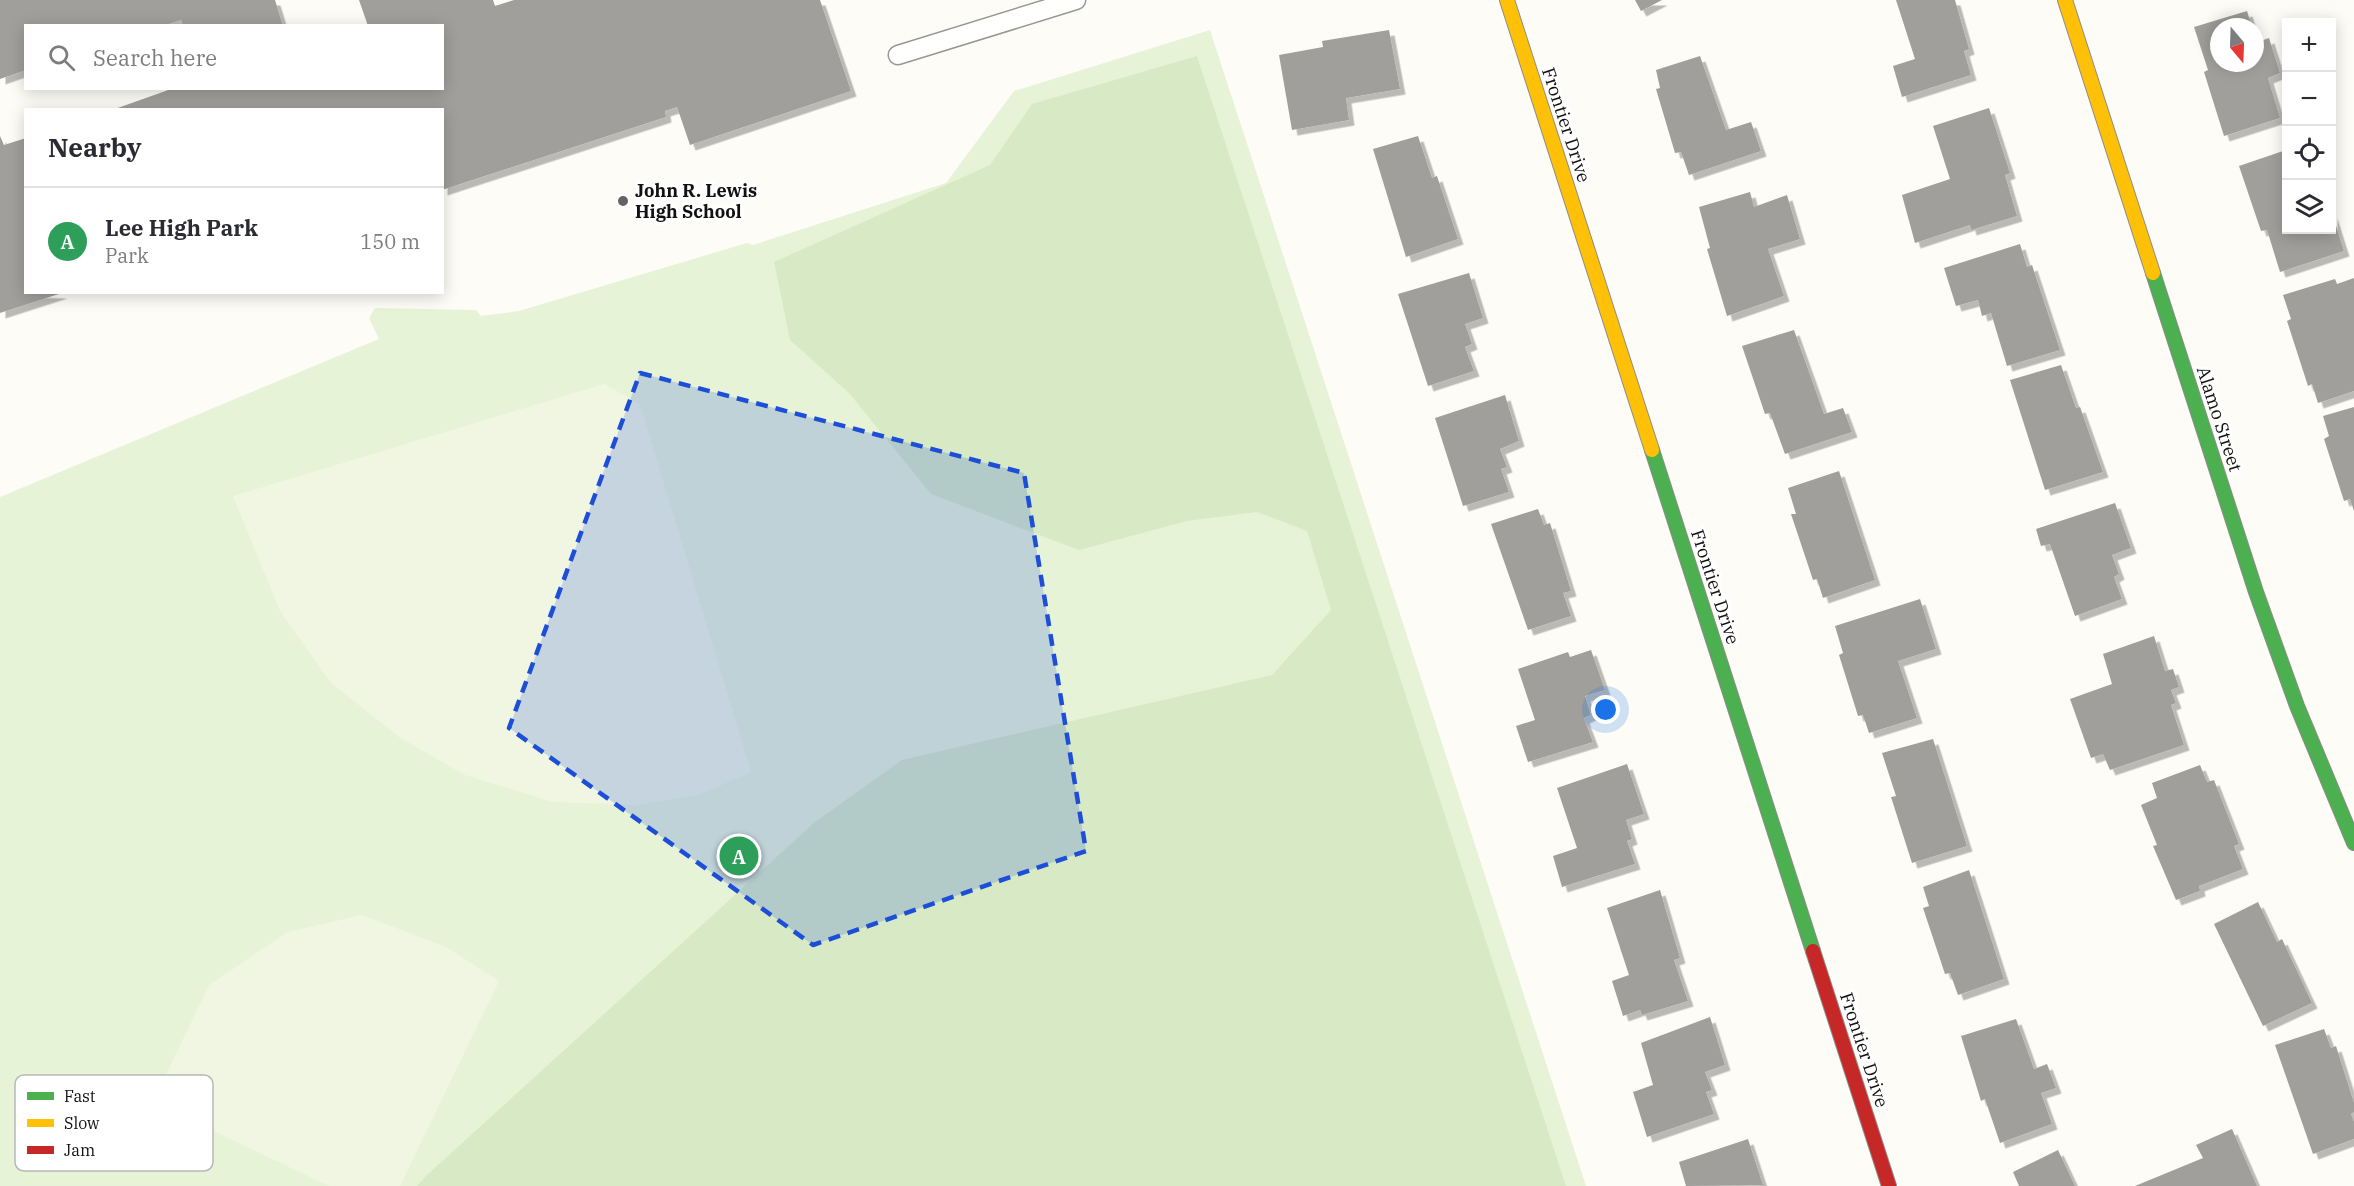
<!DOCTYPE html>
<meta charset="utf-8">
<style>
body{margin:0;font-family:"IBM Plex Serif",serif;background:#f2f2f3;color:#2b2b33}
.controls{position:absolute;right:18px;top:18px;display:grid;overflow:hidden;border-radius:0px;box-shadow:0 3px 15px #0003}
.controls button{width:54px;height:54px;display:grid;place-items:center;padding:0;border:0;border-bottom:2px solid #e1e1e2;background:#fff;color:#2b2b33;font:30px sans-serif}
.compass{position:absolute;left:2210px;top:18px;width:54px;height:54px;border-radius:50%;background:#fff;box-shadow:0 3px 15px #0003;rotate:161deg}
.you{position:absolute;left:1606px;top:710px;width:21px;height:21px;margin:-15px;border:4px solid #fff;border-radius:50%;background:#1a73e8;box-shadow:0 0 0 9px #1a73e833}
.badge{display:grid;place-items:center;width:39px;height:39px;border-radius:50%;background:#1a73e8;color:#fff;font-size:20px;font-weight:700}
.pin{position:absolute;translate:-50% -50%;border:3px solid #fff;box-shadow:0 2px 6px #0006}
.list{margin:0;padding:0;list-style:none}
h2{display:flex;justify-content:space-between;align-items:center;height:78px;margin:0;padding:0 24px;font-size:26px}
h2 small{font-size:20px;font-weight:400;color:#7c7c81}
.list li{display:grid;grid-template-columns:39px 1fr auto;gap:18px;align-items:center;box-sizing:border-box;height:108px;padding:0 24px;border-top:2px solid #e1e1e2}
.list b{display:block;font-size:22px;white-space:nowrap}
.list p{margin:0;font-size:20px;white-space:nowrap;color:#7c7c81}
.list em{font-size:20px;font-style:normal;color:#7c7c81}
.icon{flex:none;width:33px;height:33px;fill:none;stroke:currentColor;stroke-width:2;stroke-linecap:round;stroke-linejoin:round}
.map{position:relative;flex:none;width:2354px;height:1186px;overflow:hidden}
.search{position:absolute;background:#fff;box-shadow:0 3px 15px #0003;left:24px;top:24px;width:420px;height:66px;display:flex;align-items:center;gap:15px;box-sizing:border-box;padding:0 21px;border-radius:0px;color:#7c7c81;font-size:22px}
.panel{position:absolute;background:#fff;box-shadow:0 3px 15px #0003;left:24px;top:108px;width:420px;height:186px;border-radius:0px}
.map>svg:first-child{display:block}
</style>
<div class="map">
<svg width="2354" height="1186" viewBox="0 0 2354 1186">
<defs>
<filter id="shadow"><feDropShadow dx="5.5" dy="5.5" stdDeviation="0" flood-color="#0004"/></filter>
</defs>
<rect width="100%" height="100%" fill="#fdfcf7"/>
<path fill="#e7f3d7" d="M 1210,30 L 1586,1186 L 0,1186 L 0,497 L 379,339 L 369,318 L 375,308 L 476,310 L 481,316 L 519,311 L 747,243 L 753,245 L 946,183 L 1014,91 Z"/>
<path fill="#d8eac5" d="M 1197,56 L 1566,1186 L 417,1186 L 427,1175 L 815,822 L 902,760 L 1272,675 L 1331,610 L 1307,531 L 1257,512 L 1187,521 L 1079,550 L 931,494 L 849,393 L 790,340 L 774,262 L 990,165 L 1032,104 Z"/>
<g fill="#f0f6e1">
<path d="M 604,384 L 640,404 L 751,772 L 701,794 L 636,805 L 553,802 L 465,775 L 399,737 L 331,683 L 280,611 L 233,496 Z"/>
<path d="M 362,915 L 446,947 L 499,981 L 400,1186 L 329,1186 L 153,1102 L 209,985 L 288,932 Z"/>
</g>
<g fill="#a19f9c" filter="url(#shadow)">
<path d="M 0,0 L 275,0 L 283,26 L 183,26 L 181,20 L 163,26 L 26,26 L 26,70 L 0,79 Z"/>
<path d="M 359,0 L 493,0 L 495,6 L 514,0 L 820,0 L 851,91 L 690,145 L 677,107 L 665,111 L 666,117 L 442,190 L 442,110 L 112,110 L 174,88 L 442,88 L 442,26 L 368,26 Z"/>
<path d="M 1635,0 L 1662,0 L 1641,11 Z"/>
<path d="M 1896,0 L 1955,0 L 1969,49 L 1964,51 L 1971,75 L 1902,97 L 1893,66 L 1915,59 Z"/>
<path d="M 2247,11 L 2252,27 L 2219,27 L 2219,63 L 2255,63 L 2255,43 L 2269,38 L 2280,73 L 2268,78 L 2280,118 L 2224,136 L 2204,72 L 2208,70 L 2194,27 Z"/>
<path d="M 1389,30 L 1400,89 L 1346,98 L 1349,120 L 1292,130 L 1279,55 L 1323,47 L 1322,41 Z"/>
<path d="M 1700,56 L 1726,130 L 1751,122 L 1761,151 L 1689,175 L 1681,152 L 1675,153 L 1656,89 L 1660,88 L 1656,70 Z"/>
<path d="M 1989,108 L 2010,173 L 2005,175 L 2017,216 L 1971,230 L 1970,225 L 1915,243 L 1902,195 L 1950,179 L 1933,126 Z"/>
<path d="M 0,136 L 4,145 L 26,138 L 26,292 L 62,293 L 0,313 Z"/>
<path d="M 1418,136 L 1432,178 L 1437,176 L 1458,239 L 1406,257 L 1373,149 Z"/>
<path d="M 2286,150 L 2286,230 L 2332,230 L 2332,213 L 2344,251 L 2280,272 L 2267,230 L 2261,231 L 2239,166 Z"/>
<path d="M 1750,192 L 1754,207 L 1787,195 L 1800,239 L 1768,249 L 1784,296 L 1727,316 L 1707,249 L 1710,248 L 1699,207 Z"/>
<path d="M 2020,244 L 2027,267 L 2032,265 L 2060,350 L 2007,366 L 1991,313 L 1982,316 L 1978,300 L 1956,306 L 1944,268 Z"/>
<path d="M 1469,273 L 1483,318 L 1465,324 L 1472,344 L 1465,347 L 1474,371 L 1428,386 L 1398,294 Z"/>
<path d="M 2354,278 L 2354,391 L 2318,403 L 2312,384 L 2308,386 L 2287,321 L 2291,319 L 2283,295 L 2335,279 L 2337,284 Z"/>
<path d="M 1794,330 L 1824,414 L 1843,408 L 1852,432 L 1785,454 L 1770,413 L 1765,414 L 1742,346 Z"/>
<path d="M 2061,365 L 2076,408 L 2080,407 L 2103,472 L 2045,490 L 2010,380 Z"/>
<path d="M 1505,395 L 1519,441 L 1500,449 L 1507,467 L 1501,469 L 1509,492 L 1463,506 L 1435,418 Z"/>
<path d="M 2354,407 L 2354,511 L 2350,499 L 2344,501 L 2324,439 L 2329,436 L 2323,416 Z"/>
<path d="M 1839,471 L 1875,580 L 1823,598 L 1817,579 L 1813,580 L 1791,514 L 1796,514 L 1788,488 Z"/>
<path d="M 2115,503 L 2131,548 L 2112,555 L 2119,574 L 2114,577 L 2122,599 L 2075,616 L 2050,544 L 2041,546 L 2036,529 Z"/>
<path d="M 1538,509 L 1544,525 L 1550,523 L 1571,591 L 1563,593 L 1571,616 L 1528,630 L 1491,524 Z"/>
<path d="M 1920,599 L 1936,649 L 1898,661 L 1917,718 L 1869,733 L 1863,715 L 1858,716 L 1839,655 L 1843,653 L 1835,626 Z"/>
<path d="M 2154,636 L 2165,671 L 2173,669 L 2179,687 L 2171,690 L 2176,703 L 2171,705 L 2184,745 L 2110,770 L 2103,754 L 2091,758 L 2070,699 L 2112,684 L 2103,654 Z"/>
<path d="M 1591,650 L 1605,690 L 1585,696 L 1591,715 L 1584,718 L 1593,742 L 1528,762 L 1516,726 L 1535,720 L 1518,669 L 1568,652 L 1570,657 Z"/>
<path d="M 1933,739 L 1967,846 L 1912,863 L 1891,797 L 1896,796 L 1882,753 Z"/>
<path d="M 1627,764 L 1644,814 L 1626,820 L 1632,839 L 1627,841 L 1635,864 L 1562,887 L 1553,856 L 1577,848 L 1557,788 Z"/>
<path d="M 2200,765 L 2207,782 L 2214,780 L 2239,844 L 2234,846 L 2243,869 L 2199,886 L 2200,891 L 2176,900 L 2153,846 L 2157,845 L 2141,805 L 2157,798 L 2152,783 Z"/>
<path d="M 1969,870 L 2004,979 L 1958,995 L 1950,973 L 1945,974 L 1923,908 L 1929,906 L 1923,887 Z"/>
<path d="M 1660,890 L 1680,958 L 1674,960 L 1688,1001 L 1642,1015 L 1640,1010 L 1623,1016 L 1612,981 L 1629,975 L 1607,908 Z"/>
<path d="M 2258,902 L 2277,942 L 2282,939 L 2312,1003 L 2263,1026 L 2214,924 Z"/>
<path d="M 1710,1017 L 1725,1065 L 1705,1072 L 1712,1090 L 1706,1092 L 1714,1114 L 1647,1137 L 1633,1092 L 1653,1085 L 1641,1043 Z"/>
<path d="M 2016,1019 L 2034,1069 L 2047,1064 L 2056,1088 L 2041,1093 L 2052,1124 L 2000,1143 L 1985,1099 L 1981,1101 L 1961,1036 Z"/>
<path d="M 2324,1029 L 2331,1048 L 2336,1046 L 2354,1103 L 2354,1112 L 2351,1114 L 2354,1122 L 2354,1139 L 2313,1154 L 2275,1045 Z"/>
<path d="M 2232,1129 L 2257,1186 L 2135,1186 L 2203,1158 L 2196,1145 Z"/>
<path d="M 1748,1139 L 1763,1185 L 1686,1186 L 1679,1162 Z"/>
<path d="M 2058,1150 L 2075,1186 L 2019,1186 L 2013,1172 Z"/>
</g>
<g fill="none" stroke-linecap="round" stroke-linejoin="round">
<g stroke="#979795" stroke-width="21">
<path id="lane" d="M 898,55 L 1076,0"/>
</g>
<g stroke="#8e8d8b" stroke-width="16">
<g id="fast">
<path d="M 2153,273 L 2256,592 L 2297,706 L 2354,843"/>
<path d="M 1652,450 L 1813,951"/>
</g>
</g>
<g stroke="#8e8d8b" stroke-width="16">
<g id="slow">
<path d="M 1507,0 L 1652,450"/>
<path d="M 2065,0 L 2153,273"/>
</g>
</g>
<g stroke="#8e8d8b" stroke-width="16">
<path id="jam" d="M 1813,951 L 1889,1186"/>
</g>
<use href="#lane" stroke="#fffffe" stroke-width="18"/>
<use href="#fast" stroke="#4caf50" stroke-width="14"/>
<use href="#slow" stroke="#ffc107" stroke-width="14"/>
<use href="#jam" stroke="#c62828" stroke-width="14"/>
</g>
<path fill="#1d4ed8" fill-opacity="0.2" stroke="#1d4ed8" stroke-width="4.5" stroke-dasharray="12 8" stroke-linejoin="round" d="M 640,373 L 1024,473 L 1086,851 L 813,945 L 509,728 Z"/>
<circle fill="#646362" stroke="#fff" stroke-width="2" cx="623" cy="201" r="6"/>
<g text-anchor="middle" stroke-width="6" stroke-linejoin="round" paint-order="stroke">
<g font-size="18" fill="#111" stroke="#fff">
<text transform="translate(1566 125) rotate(72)" y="6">Frontier Drive</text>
<text transform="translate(2219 419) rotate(72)" y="6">Alamo Street</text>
<text transform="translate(1715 587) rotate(72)" y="6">Frontier Drive</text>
<text transform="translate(1864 1050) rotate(72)" y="6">Frontier Drive</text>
</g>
<g font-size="18" font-weight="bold" fill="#111" stroke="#fff" text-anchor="start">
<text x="635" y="197">John R. Lewis<tspan x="635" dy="21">High School</tspan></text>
</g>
</g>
<rect x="15" y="1075" width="198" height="96" rx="9" fill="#fff" stroke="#b8b8b8" stroke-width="1.5"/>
<rect x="27" y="1092" width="27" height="8" fill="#4caf50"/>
<rect x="27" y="1119" width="27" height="8" fill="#ffc107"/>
<rect x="27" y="1146" width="27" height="8" fill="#c62828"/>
<g font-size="16" fill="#111">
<text x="64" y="1102">Fast</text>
<text x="64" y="1129">Slow</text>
<text x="64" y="1156">Jam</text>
</g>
</svg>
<div class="controls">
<button>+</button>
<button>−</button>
<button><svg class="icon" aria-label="locate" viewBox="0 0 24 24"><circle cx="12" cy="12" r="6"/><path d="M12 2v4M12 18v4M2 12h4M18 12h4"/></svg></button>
<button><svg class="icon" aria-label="layers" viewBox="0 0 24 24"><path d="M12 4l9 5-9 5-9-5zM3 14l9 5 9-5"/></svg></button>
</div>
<svg class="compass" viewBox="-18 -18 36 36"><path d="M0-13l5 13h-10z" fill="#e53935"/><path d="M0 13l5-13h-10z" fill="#7c7c81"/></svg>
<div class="you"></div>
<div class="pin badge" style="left:739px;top:856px;background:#2e9e5b">A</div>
<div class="search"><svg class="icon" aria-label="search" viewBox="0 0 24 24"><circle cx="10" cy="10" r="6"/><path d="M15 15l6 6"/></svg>Search here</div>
<section class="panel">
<h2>Nearby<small></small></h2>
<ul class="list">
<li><span class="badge" style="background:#2e9e5b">A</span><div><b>Lee High Park</b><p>Park</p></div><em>150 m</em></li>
</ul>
</section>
</div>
